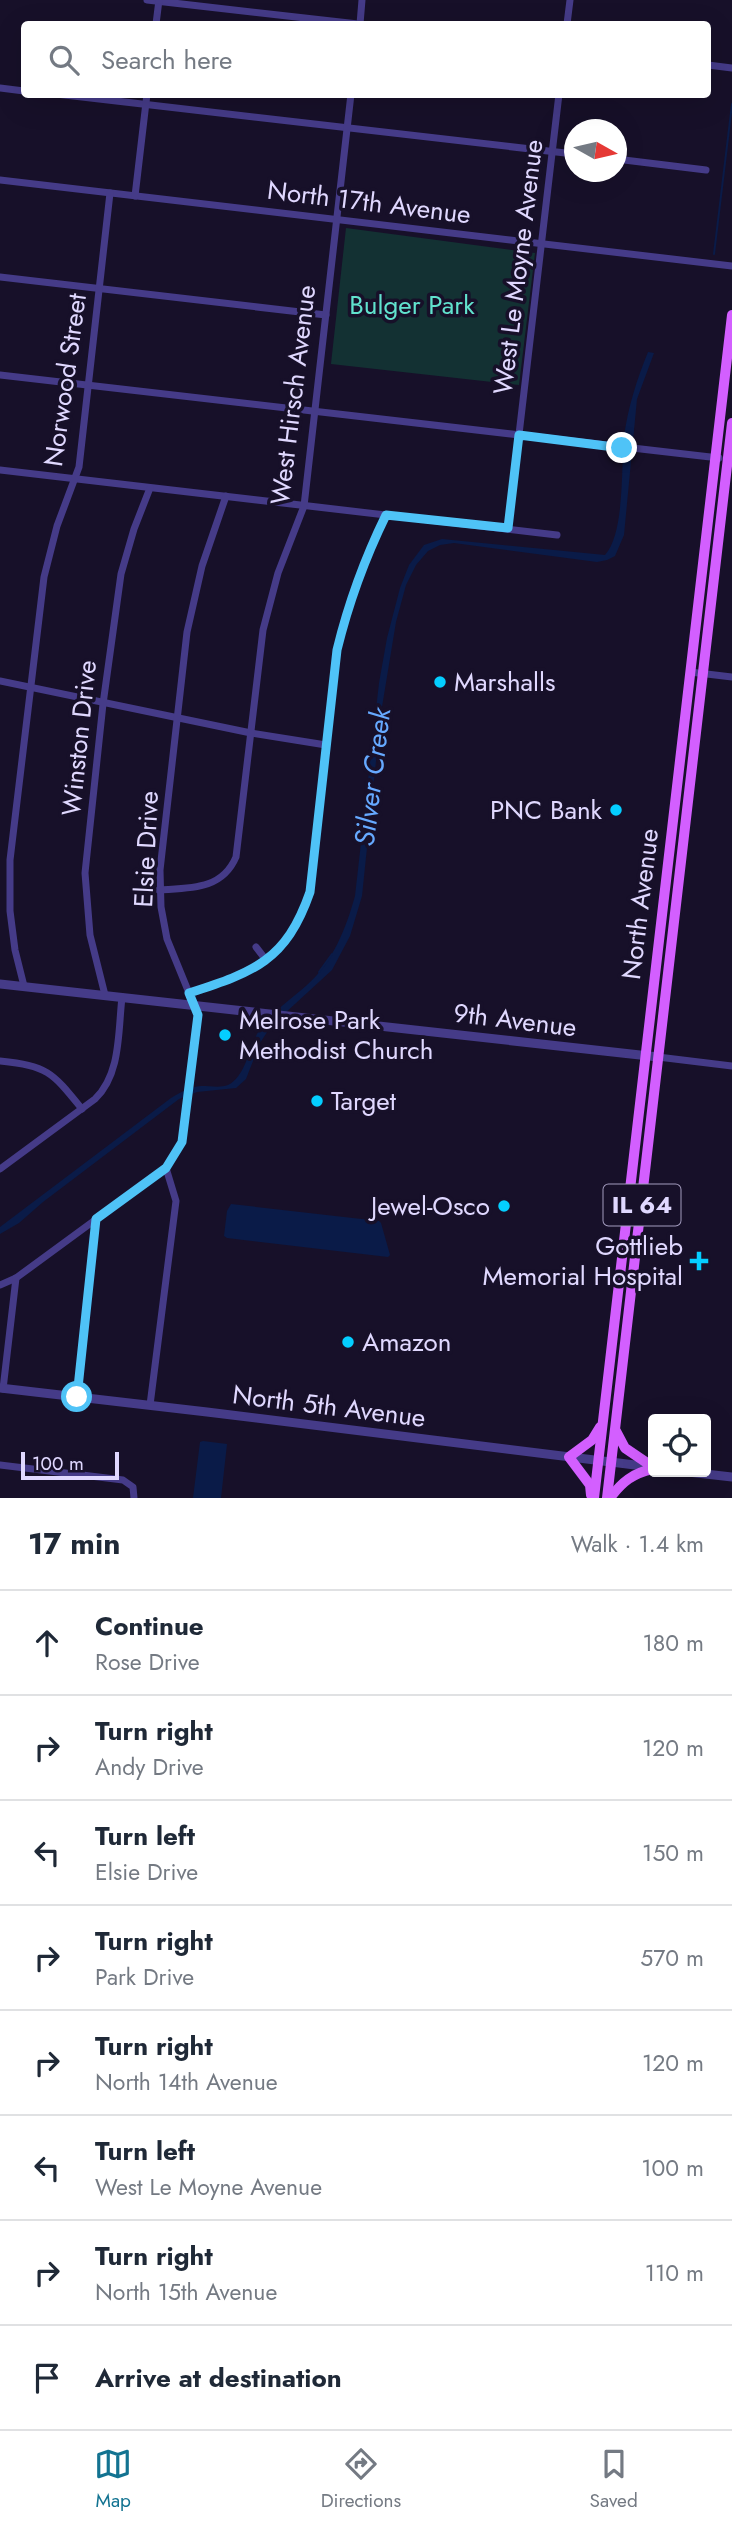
<!DOCTYPE html>
<meta charset="utf-8">
<style>
body{margin:0;font-family:Jost,sans-serif;background:#f6f6f7;color:#1f2937}
.controls{position:absolute;right:21px;bottom:21px;display:grid;overflow:hidden;border-radius:7px;box-shadow:0 7px 28px #0002}
.controls button{width:63px;height:63px;display:grid;place-items:center;padding:0;border:0;border-bottom:2px solid #e0e1e3;background:#fff;color:#1f2937;font:35px sans-serif}
.compass{position:absolute;left:564px;top:119px;width:63px;height:63px;border-radius:50%;background:#fff;box-shadow:0 7px 28px #0002;rotate:98deg}
.scale{position:absolute;left:21px;bottom:18px;width:98px;box-sizing:border-box;padding-left:7px;border:4px solid #e0d8ff;border-top:0;font-size:19px;line-height:24px;white-space:nowrap;color:#e0d8ff;-webkit-text-stroke:5px #171029;paint-order:stroke}
.stop{position:absolute;width:21px;height:21px;margin:-16px;border:5px solid #4fc3f7;border-radius:50%;background:#fff}
.stop.end{background:#4fc3f7;border-color:#fff;box-shadow:0 2px 7px #0008}
.list{margin:0;padding:0;list-style:none}
h2{display:flex;justify-content:space-between;align-items:center;height:91px;margin:0;padding:0 28px;font-size:30px}
h2 small{font-size:23px;font-weight:400;color:#747a83}
.list li{display:grid;grid-template-columns:46px 1fr auto;gap:21px;align-items:center;box-sizing:border-box;height:105px;padding:0 28px;border-top:2px solid #e0e1e3}
.list b{display:block;font-size:26px;white-space:nowrap}
.list p{margin:0;font-size:23px;white-space:nowrap;color:#747a83}
.list em{font-size:23px;font-style:normal;color:#747a83}
.icon{flex:none;width:38px;height:38px;fill:none;stroke:currentColor;stroke-width:2;stroke-linecap:round;stroke-linejoin:round}
.map{position:relative;flex:none;width:732px;height:1498px;overflow:hidden}
.search{position:absolute;background:#fff;box-shadow:0 7px 28px #0002;left:21px;right:21px;top:21px;height:77px;display:flex;align-items:center;gap:18px;box-sizing:border-box;padding:0 24px;border-radius:7px;color:#747a83;font-size:26px}
.sheet{height:931px;background:#fff}
nav{display:flex;justify-content:space-around;align-items:center;box-sizing:border-box;height:98px;border-top:2px solid #e0e1e3;background:#fff;font-size:19px;color:#747a83}
nav a{display:grid;justify-items:center;gap:4px}
nav .on{color:#137391}
.map>svg:first-child{display:block}
</style>
<div class="map">
<svg width="732" height="1498" viewBox="0 0 732 1498">
<rect width="100%" height="100%" fill="#171029"/>
<path fill="#133133" d="M 346,228 L 535,253 L 519,385 L 331,364 Z"/>
<g fill="#0a1b48">
<path d="M 648,352 L 654,353 L 637,399 L 624,535 L 615,556 L 607,560 L 597,562 L 454,543 L 440,545 L 428,551 L 416,565 L 406,585 L 396,622 L 381,713 L 362,896 L 350,936 L 332,970 L 271,1026 L 260,1043 L 246,1079 L 236,1088 L 197,1092 L 179,1099 L 43,1202 L 19,1223 L 0,1234 L 0,1227 L 171,1098 C 181,1092 190,1087 201,1086 C 210,1086 221,1088 228,1085 C 245,1077 249,1049 257,1034 C 270,1013 289,1001 307,985 C 333,962 346,928 355,896 L 379,683 L 387,638 L 400,588 L 409,565 L 424,545 L 442,539 L 605,555 C 625,533 621,467 624,437 C 628,407 637,379 648,352 Z"/>
<path d="M 231,1204 L 379,1221 L 381,1223 L 390,1255 L 388,1257 L 227,1238 L 224,1236 L 227,1211 Z"/>
<path d="M 203,1441 L 227,1444 L 221,1498 L 193,1498 L 200,1442 Z"/>
</g>
<g fill="none" stroke-linecap="round" stroke-linejoin="round">
<g stroke="#0a1b48" stroke-width="2">
<path d="M 714,254 L 732,104"/>
<path d="M 319,972 L 332,954"/>
</g>
<g stroke="#453b88" stroke-width="7">
<path d="M 147,0 L 358,24"/>
<path d="M 156,24 L 159,0"/>
<path d="M 360,24 L 362,0"/>
<path d="M 567,24 L 570,0"/>
<path d="M 708,65 L 732,68"/>
<path d="M 0,88 L 24,91"/>
<path d="M 56,94 L 574,154"/>
<path d="M 616,159 L 706,170"/>
<path d="M 0,180 L 732,266"/>
<path d="M 135,196 L 147,94"/>
<path d="M 0,277 L 326,315"/>
<path d="M 0,375 L 719,458"/>
<path d="M 0,470 L 557,535"/>
<path d="M 508,528 L 559,94"/>
<path d="M 690,672 L 732,677"/>
<path d="M 0,681 L 251,733 L 326,745"/>
<path d="M 159,890 C 190,888 222,890 236,857 L 263,630 L 278,573 L 304,506 L 351,94"/>
<path d="M 256,947 L 266,960"/>
<path d="M 24,986 L 15,950 L 10,911 L 10,860 L 44,577 L 57,526 L 79,467 L 110,193"/>
<path d="M 189,993 C 254,972 286,961 310,892 L 337,650 C 349,601 364,560 386,515"/>
<path d="M 105,995 L 90,935 L 85,873 L 103,704 L 121,574 L 134,529 L 150,488"/>
<path d="M 658,1057 L 732,1066"/>
<path d="M 0,1061 C 48,1066 52,1072 82,1109"/>
<path d="M 0,1169 L 95,1099 C 121,1074 118,1032 122,997"/>
<path d="M 0,1285 L 16,1278 L 166,1168"/>
<path d="M 3,1389 L 16,1278"/>
<path d="M 77,1397 L 96,1219"/>
<path d="M 150,1405 L 176,1201 L 166,1168 L 182,1142 L 198,1015 L 167,939 L 161,907 L 160,870 L 187,632 L 202,566 L 226,496"/>
<path d="M 0,1465 L 123,1480 L 133,1487 L 134,1498"/>
</g>
<g stroke="#453b88" stroke-width="9">
<path d="M 0,984 L 658,1057"/>
<path d="M 0,1388 L 207,1412 L 651,1467"/>
<path d="M 688,1472 L 732,1477"/>
</g>
<g stroke="#d35fff" stroke-width="10">
<path d="M 616,1431 L 625,1448 L 653,1467"/>
<path d="M 591,1495 L 590,1485 L 569,1457 L 592,1440 L 600,1427"/>
<path d="M 594,1498 L 732,315"/>
<path d="M 607,1498 L 732,423"/>
<path d="M 610,1498 C 622,1482 633,1473 653,1469"/>
</g>
</g>
<g fill="none" stroke-linecap="round" stroke-linejoin="round">
<path stroke="#4fc3f7" stroke-width="9" d="M 77,1397 L 96,1219 L 166,1168 L 182,1142 L 198,1015 L 189,993 C 254,972 286,961 310,892 L 337,650 C 349,601 364,560 386,515 L 508,528 L 519,435 L 622,448"/>
</g>
<g fill="#04ceff" stroke="#171029" stroke-width="2.5">
<circle cx="440" cy="682" r="7"/>
<circle cx="616" cy="810" r="7"/>
<circle cx="225" cy="1035" r="7"/>
<circle cx="317" cy="1101" r="7"/>
<circle cx="504" cy="1206" r="7"/>
<path d="M695.5 1250.5h7v7h7v7h-7v7h-7v-7h-7v-7h7z"/>
<circle cx="348" cy="1342" r="7"/>
</g>
<g text-anchor="middle" stroke-width="7" stroke-linejoin="round" paint-order="stroke">
<rect fill="#171029" stroke="#a49cbf" stroke-width="2" x="603.5" y="1184.5" width="77" height="41" rx="5"/>
<g font-size="24" font-weight="bold" fill="#e0d8ff">
<text x="642" y="1213">IL 64</text>
</g>
<g font-size="26" fill="#e0d8ff" stroke="#171029">
<text transform="translate(369 202) rotate(7)" y="9">North 17th Avenue</text>
<text transform="translate(518 267) rotate(-83)" y="9">West Le Moyne Avenue</text>
<text transform="translate(65 380) rotate(-82)" y="9">Norwood Street</text>
<text transform="translate(293 395) rotate(-83)" y="9">West Hirsch Avenue</text>
<text transform="translate(79 738) rotate(-84)" y="9">Winston Drive</text>
<text transform="translate(146 849) rotate(-87)" y="9">Elsie Drive</text>
<text transform="translate(640 904) rotate(-83)" y="9">North Avenue</text>
<text transform="translate(515 1020) rotate(7)" y="9">9th Avenue</text>
<text transform="translate(329 1406) rotate(7)" y="9">North 5th Avenue</text>
</g>
<g font-size="26" fill="#61e2ce" stroke="#171029">
<text x="412" y="314">Bulger Park</text>
</g>
<g font-size="26" fill="#e0d8ff" stroke="#171029" text-anchor="start">
<text x="454" y="691">Marshalls</text>
<text x="602" y="819" text-anchor="end">PNC Bank</text>
<text x="239" y="1029">Melrose Park<tspan x="239" dy="30">Methodist Church</tspan></text>
<text x="331" y="1110">Target</text>
<text x="490" y="1215" text-anchor="end">Jewel-Osco</text>
<text x="683" y="1255" text-anchor="end">Gottlieb<tspan x="683" dy="30">Memorial Hospital</tspan></text>
<text x="362" y="1351">Amazon</text>
</g>
<g font-size="28" font-style="italic" fill="#66a9ff" stroke="#171029">
<text transform="translate(372 777) rotate(-83)" y="10">Silver Creek</text>
</g>
</g>
</svg>
<div class="controls">
<button><svg class="icon" aria-label="locate" viewBox="0 0 24 24"><circle cx="12" cy="12" r="6"/><path d="M12 2v4M12 18v4M2 12h4M18 12h4"/></svg></button>
</div>
<svg class="compass" viewBox="-18 -18 36 36"><path d="M0-13l5 13h-10z" fill="#e53935"/><path d="M0 13l5-13h-10z" fill="#747a83"/></svg>
<div class="scale">100 m</div>
<div class="stop" style="left:77px;top:1397px"></div>
<div class="stop end" style="left:622px;top:448px"></div>
<div class="search"><svg class="icon" aria-label="search" viewBox="0 0 24 24"><circle cx="10" cy="10" r="6"/><path d="M15 15l6 6"/></svg>Search here</div>
</div>
<section class="sheet">
<h2>17 min<small>Walk · 1.4 km</small></h2>
<ul class="list">
<li><svg class="icon" aria-label="ahead" viewBox="0 0 24 24"><path d="M12 20V5M6 11l6-6 6 6"/></svg><div><b>Continue</b><p>Rose Drive</p></div><em>180 m</em></li>
<li><svg class="icon" aria-label="right" viewBox="0 0 24 24"><path d="M7 20v-9h11M14 6l5 5-5 5"/></svg><div><b>Turn right</b><p>Andy Drive</p></div><em>120 m</em></li>
<li><svg class="icon" aria-label="left" viewBox="0 0 24 24"><path d="M17 20v-9H6M10 6l-5 5 5 5"/></svg><div><b>Turn left</b><p>Elsie Drive</p></div><em>150 m</em></li>
<li><svg class="icon" aria-label="right" viewBox="0 0 24 24"><path d="M7 20v-9h11M14 6l5 5-5 5"/></svg><div><b>Turn right</b><p>Park Drive</p></div><em>570 m</em></li>
<li><svg class="icon" aria-label="right" viewBox="0 0 24 24"><path d="M7 20v-9h11M14 6l5 5-5 5"/></svg><div><b>Turn right</b><p>North 14th Avenue</p></div><em>120 m</em></li>
<li><svg class="icon" aria-label="left" viewBox="0 0 24 24"><path d="M17 20v-9H6M10 6l-5 5 5 5"/></svg><div><b>Turn left</b><p>West Le Moyne Avenue</p></div><em>100 m</em></li>
<li><svg class="icon" aria-label="right" viewBox="0 0 24 24"><path d="M7 20v-9h11M14 6l5 5-5 5"/></svg><div><b>Turn right</b><p>North 15th Avenue</p></div><em>110 m</em></li>
<li><svg class="icon" aria-label="arrive" viewBox="0 0 24 24"><path d="M6 21V4h12l-3 4 3 4H6"/></svg><div><b>Arrive at destination</b></div></li>
</ul>
</section>
<nav>
<a class="on"><svg class="icon" aria-label="map" viewBox="0 0 24 24"><path d="M3 6l6-2 6 2 6-2v14l-6 2-6-2-6 2zM9 4v14M15 6v14"/></svg>Map</a>
<a><svg class="icon" aria-label="directions" viewBox="0 0 24 24"><path d="M12 3l9 9-9 9-9-9zM9 14v-3h6M13 9l2 2-2 2"/></svg>Directions</a>
<a><svg class="icon" aria-label="saved" viewBox="0 0 24 24"><path d="M7 4h10v16l-5-4-5 4z"/></svg>Saved</a>
</nav>
